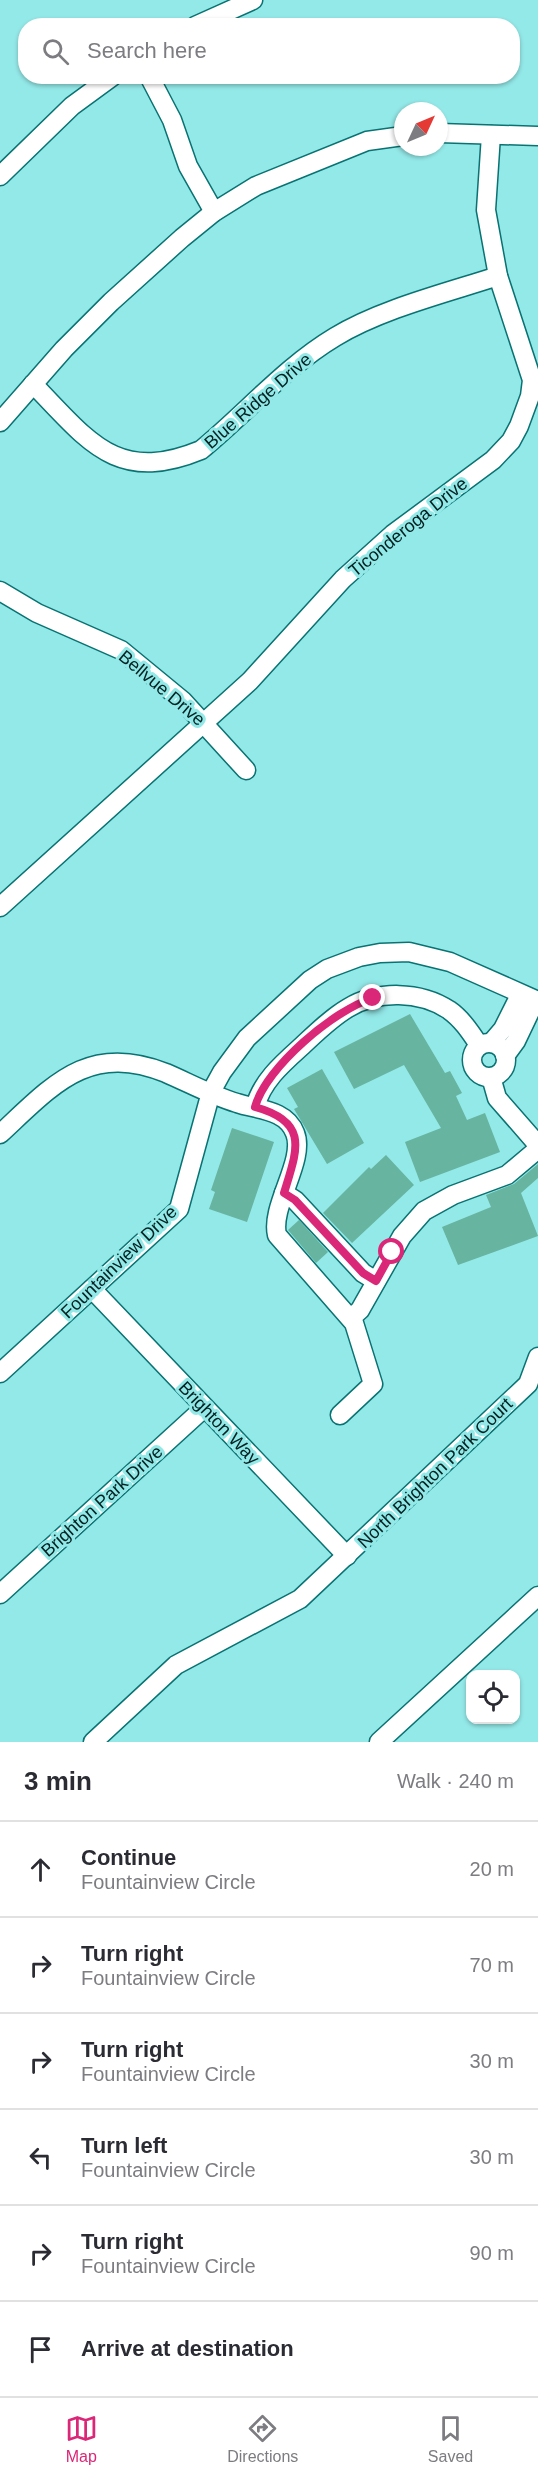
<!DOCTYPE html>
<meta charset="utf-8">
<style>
body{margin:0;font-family:Arial,sans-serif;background:#f7f7f7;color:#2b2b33}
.controls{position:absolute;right:18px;bottom:18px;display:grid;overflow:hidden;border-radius:12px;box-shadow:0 2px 4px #0004}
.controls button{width:54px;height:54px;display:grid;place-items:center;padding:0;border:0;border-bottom:2px solid #e1e1e2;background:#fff;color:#2b2b33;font:30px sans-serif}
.compass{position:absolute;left:394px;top:102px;width:54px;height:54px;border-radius:50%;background:#fff;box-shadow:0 2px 4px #0004;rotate:46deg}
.stop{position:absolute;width:18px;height:18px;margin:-14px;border:4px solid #db2777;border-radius:50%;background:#fff}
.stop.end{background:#db2777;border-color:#fff;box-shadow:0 2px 6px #0008}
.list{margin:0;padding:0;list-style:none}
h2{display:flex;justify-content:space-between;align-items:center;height:78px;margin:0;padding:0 24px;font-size:26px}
h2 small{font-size:20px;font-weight:400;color:#7c7c81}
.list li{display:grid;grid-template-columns:39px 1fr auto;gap:18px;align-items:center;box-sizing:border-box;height:96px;padding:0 24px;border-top:2px solid #e1e1e2}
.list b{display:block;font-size:22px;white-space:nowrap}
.list p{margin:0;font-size:20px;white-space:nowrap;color:#7c7c81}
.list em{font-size:20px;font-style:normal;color:#7c7c81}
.icon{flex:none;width:33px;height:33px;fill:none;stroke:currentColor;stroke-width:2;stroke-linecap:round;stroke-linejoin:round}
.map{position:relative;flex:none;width:538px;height:1742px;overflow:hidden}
.search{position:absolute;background:#fff;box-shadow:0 2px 4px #0004;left:18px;right:18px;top:18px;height:66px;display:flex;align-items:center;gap:15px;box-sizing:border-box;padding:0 21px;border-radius:24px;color:#7c7c81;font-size:22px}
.sheet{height:654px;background:#fff}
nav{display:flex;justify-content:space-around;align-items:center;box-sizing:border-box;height:84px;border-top:2px solid #e1e1e2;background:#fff;font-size:16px;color:#7c7c81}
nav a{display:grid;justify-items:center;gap:3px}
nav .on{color:#db2777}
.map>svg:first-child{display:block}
</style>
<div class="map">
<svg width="538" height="1742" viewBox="0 0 538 1742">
<rect width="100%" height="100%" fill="#93e9e8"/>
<g fill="#67b4a0">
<path d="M 410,1014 L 445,1073 L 450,1071 L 462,1093 L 456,1096 L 467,1120 L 485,1113 L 500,1152 L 420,1182 L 405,1142 L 441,1128 L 404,1065 L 354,1089 L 334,1052 Z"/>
<path d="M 322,1069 L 364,1143 L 327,1164 L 294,1109 L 298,1107 L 287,1088 Z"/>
<path d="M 232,1128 L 274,1142 L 247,1222 L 209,1209 L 215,1192 L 211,1190 Z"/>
<path d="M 386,1155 L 414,1185 L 352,1243 L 323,1213 L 369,1167 L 371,1169 Z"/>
<path d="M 538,1164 L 538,1178 L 521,1193 L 538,1236 L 458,1265 L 442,1227 L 491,1207 L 486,1195 L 514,1184 Z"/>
<path d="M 299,1220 L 328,1252 L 316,1263 L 288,1230 Z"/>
</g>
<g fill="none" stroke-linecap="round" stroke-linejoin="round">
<g stroke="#097272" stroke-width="21">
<g id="minor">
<path d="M 195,26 L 253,0"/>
<path d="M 149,76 L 172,120 L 188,166 L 214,212"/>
<path d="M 439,133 L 538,136"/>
<path d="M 0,176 L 72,106 L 113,76"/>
<path d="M 33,384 C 88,440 116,485 201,450 C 246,413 285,367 335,337 C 381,309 446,293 498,276"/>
<path d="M 0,422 L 64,349 L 111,302 L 182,238 L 214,212 L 256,186 L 367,141 L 403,136"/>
<path d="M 0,591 L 37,613 L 121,650 L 183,701 L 246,770"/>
<path d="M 0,907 L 250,681 L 343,579 L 393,534 L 493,460 L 511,441 L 519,426 L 530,396 L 532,380 L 498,276 L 486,210 L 491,135"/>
<circle cx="489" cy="1060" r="17"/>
<path d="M 491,1043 L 503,1029 L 520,995"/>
<path d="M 505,1056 L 516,1041 L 535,1001"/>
<path d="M 491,1077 L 497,1098 L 538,1145"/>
<path d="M 255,1107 C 262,1081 282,1064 302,1046 C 317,1032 331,1018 348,1008 C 378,990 420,991 449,1010 C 462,1019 471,1033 479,1045"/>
<path d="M 0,1134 C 53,1085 88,1042 166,1073 C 189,1083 213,1096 237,1103 C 257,1110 286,1109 295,1133 C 306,1160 270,1206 277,1235 L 354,1323 L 373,1384 L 340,1415"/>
<path d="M 284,1193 L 295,1200 L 363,1273 L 376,1281"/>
<path d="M 92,1289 L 347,1556"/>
<path d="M 351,1318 L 360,1310 L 402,1236 L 424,1211 L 453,1195 L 507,1175 L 538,1149"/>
<path d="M 0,1373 L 179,1209 L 211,1092 L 222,1072 L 247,1038 L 310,980 L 327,969 L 359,957 L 380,953 L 409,952 L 450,962 L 538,1001"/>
<path d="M 0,1594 L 204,1408"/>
<path d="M 93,1742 L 176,1665 L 300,1599 L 528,1384 L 538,1357"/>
<path d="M 379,1742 L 538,1596"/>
</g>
</g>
<use href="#minor" stroke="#fff" stroke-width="18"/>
</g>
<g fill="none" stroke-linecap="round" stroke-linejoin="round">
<path stroke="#db2777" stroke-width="8" d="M 373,998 C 334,1010 266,1067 255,1107 C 310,1122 297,1150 284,1193 L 295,1200 L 363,1273 L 376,1281 L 392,1252"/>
</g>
<g text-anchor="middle" stroke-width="6" stroke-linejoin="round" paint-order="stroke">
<g font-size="18" fill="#002121" stroke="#93e9e8">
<text transform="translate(258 401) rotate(-41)" y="6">Blue Ridge Drive</text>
<text transform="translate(408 527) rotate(-39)" y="6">Ticonderoga Drive</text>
<text transform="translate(162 688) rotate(40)" y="6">Bellvue Drive</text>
<text transform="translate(119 1262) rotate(-44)" y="6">Fountainview Drive</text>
<text transform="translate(219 1423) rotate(46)" y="6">Brighton Way</text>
<text transform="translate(435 1473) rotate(-44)" y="6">North Brighton Park Court</text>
<text transform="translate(102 1501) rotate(-42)" y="6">Brighton Park Drive</text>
</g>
</g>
</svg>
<div class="controls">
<button><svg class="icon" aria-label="locate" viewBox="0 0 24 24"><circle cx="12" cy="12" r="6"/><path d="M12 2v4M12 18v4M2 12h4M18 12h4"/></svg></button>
</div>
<svg class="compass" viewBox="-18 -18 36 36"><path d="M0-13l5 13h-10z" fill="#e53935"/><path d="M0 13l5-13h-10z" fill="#7c7c81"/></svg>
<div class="stop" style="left:392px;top:1252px"></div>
<div class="stop end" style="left:373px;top:998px"></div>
<div class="search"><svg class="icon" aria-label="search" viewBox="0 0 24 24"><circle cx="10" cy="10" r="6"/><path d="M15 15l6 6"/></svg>Search here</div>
</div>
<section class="sheet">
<h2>3 min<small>Walk · 240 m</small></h2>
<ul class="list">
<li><svg class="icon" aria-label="ahead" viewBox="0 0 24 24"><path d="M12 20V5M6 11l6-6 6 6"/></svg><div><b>Continue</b><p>Fountainview Circle</p></div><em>20 m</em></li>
<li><svg class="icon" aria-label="right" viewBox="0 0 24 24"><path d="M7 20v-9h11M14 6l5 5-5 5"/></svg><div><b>Turn right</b><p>Fountainview Circle</p></div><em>70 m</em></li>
<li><svg class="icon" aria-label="right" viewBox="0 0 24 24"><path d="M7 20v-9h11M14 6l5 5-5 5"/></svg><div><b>Turn right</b><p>Fountainview Circle</p></div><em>30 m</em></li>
<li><svg class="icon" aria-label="left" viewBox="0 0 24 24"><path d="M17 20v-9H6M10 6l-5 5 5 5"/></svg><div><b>Turn left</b><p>Fountainview Circle</p></div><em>30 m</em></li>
<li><svg class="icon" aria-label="right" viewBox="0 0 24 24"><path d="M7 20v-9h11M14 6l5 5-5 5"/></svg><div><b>Turn right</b><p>Fountainview Circle</p></div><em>90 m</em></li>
<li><svg class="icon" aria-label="arrive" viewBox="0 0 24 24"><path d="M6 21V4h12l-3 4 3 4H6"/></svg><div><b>Arrive at destination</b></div></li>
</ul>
</section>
<nav>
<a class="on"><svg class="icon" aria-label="map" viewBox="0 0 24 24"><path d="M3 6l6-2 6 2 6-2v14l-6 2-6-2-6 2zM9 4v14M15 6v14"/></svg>Map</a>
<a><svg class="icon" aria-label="directions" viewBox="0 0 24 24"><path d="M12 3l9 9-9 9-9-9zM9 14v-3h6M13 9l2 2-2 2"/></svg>Directions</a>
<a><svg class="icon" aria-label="saved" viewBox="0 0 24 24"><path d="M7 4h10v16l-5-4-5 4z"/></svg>Saved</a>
</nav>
